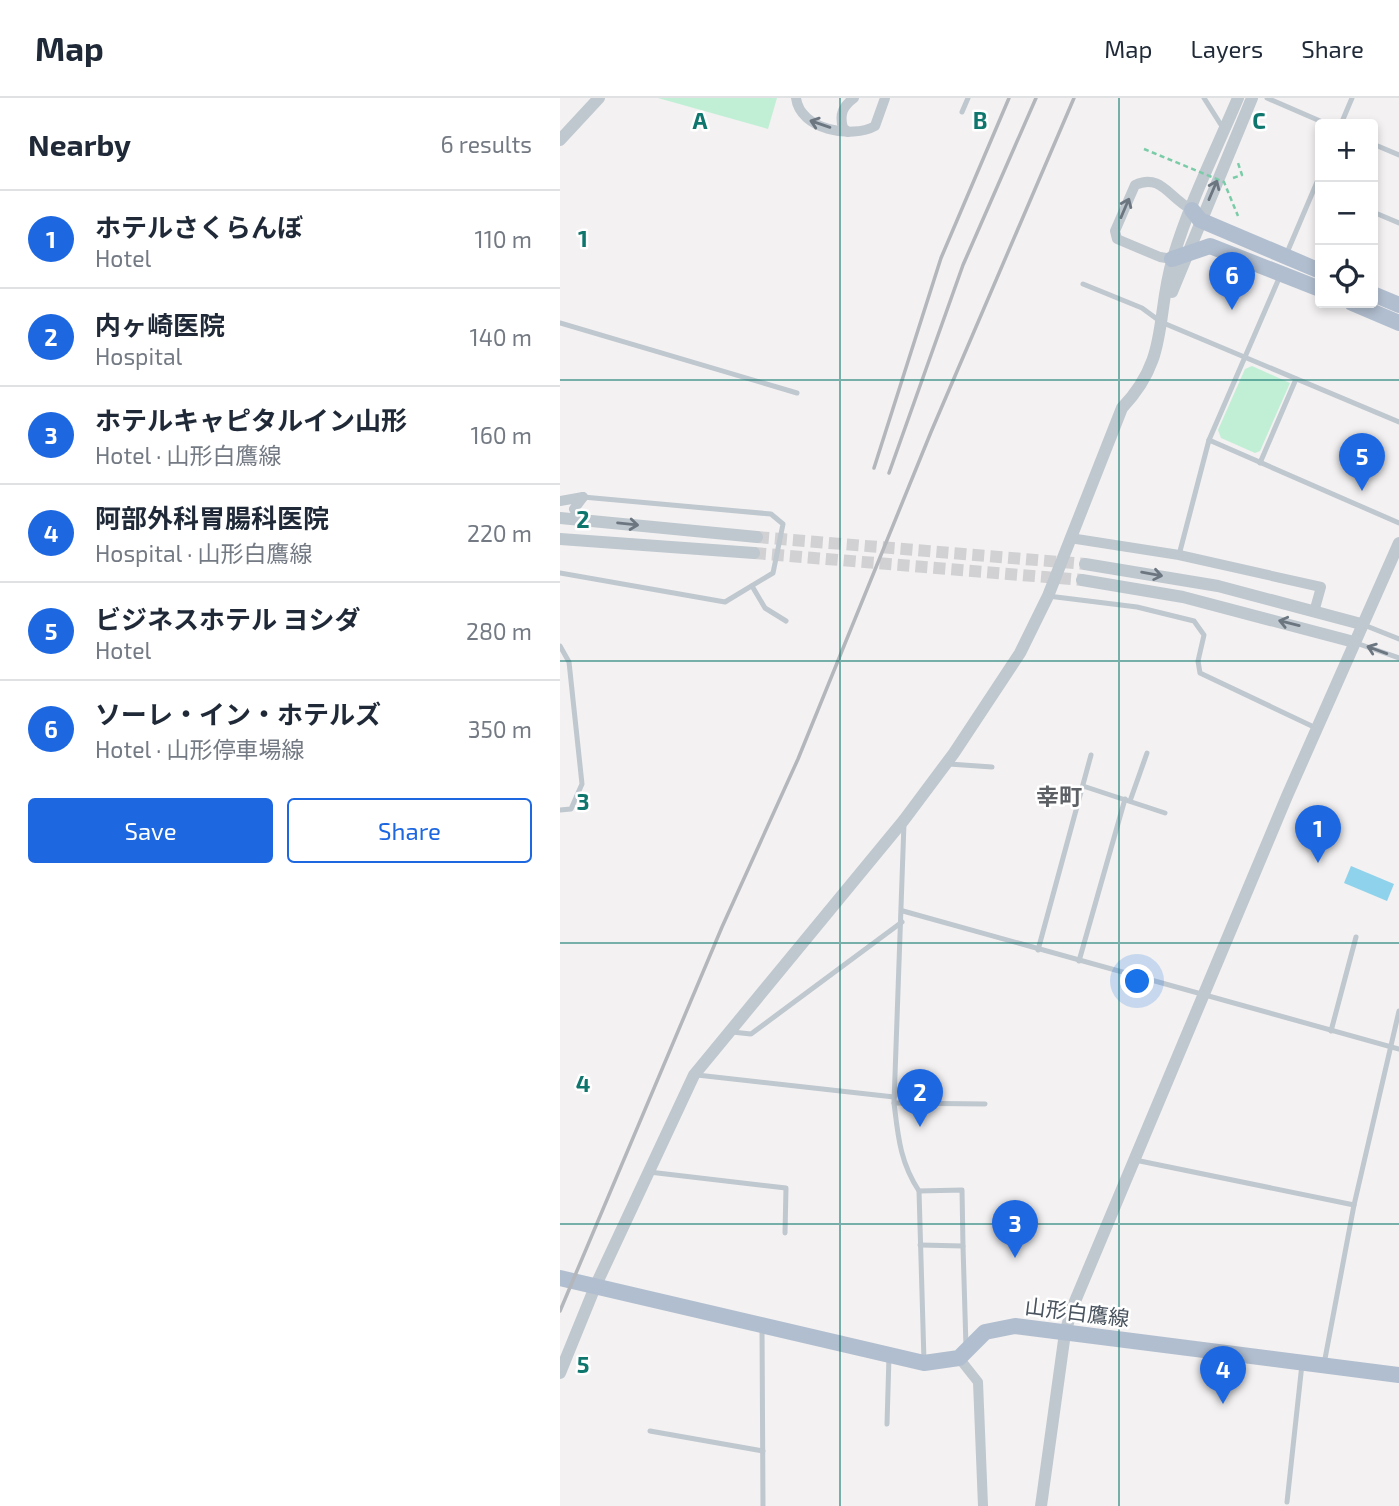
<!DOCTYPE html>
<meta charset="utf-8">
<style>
body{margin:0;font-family:"Exo 2","Noto Sans JP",sans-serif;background:#f2f2f3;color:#1f2937}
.controls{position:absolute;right:21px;top:21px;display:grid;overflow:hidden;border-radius:7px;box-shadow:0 4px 10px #0003}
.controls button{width:63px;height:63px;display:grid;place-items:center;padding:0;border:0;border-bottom:2px solid #e0e1e3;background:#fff;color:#1f2937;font:35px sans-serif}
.you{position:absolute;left:578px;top:884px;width:24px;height:24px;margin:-18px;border:5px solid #fff;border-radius:50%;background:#1a73e8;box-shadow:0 0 0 10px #1a73e833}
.badge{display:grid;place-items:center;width:46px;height:46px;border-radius:50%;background:#1d67e1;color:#fff;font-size:23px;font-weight:700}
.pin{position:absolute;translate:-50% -58px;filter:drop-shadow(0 2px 4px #0008)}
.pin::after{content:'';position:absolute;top:37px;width:24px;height:21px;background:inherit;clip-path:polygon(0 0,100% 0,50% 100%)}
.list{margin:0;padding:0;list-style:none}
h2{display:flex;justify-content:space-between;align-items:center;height:91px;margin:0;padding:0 28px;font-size:30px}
h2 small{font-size:23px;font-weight:400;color:#747a83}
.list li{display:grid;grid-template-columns:46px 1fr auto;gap:21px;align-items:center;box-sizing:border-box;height:98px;padding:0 28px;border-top:2px solid #e0e1e3}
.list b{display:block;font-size:26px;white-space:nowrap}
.list p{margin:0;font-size:23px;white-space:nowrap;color:#747a83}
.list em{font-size:23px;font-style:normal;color:#747a83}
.actions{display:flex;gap:14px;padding:21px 28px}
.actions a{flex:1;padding:16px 0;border:2px solid #1d67e1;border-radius:7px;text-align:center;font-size:24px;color:#1d67e1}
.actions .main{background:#1d67e1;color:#fff}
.icon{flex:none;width:38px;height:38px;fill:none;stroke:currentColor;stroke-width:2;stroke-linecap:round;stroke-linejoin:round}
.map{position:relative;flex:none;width:839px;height:1408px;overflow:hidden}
header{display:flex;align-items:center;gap:42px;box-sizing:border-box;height:98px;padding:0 35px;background:#fff;border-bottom:2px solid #e0e1e3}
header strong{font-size:33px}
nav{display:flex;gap:38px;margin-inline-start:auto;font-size:24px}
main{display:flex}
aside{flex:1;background:#fff}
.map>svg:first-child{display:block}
</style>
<header>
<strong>Map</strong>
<nav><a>Map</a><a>Layers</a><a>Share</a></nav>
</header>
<main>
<aside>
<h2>Nearby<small>6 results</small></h2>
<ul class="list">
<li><span class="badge">1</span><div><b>ホテルさくらんぼ</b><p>Hotel</p></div><em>110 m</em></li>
<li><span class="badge">2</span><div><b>内ヶ崎医院</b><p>Hospital</p></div><em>140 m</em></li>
<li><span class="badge">3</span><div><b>ホテルキャピタルイン山形</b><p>Hotel · 山形白鷹線</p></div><em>160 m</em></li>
<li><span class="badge">4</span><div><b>阿部外科胃腸科医院</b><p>Hospital · 山形白鷹線</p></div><em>220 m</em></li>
<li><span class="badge">5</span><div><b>ビジネスホテル ヨシダ</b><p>Hotel</p></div><em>280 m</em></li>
<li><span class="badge">6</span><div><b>ソーレ・イン・ホテルズ</b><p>Hotel · 山形停車場線</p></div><em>350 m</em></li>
</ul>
<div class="actions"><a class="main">Save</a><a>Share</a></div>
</aside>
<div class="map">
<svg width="839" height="1408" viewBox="0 0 839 1408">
<rect width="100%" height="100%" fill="#f3f1f1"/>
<g fill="#c1efd6">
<path d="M 98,0 L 217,0 L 208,31 Z"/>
<path d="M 692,268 L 730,285 L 700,353 L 695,355 L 661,340 L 658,332 L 685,271 Z"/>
</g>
<path fill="#8fd2eb" d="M 791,768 L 834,786 L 827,803 L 784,785 Z"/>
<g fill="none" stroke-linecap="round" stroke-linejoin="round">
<g stroke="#d1d1d4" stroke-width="12" stroke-dasharray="12 6" stroke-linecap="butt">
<path d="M 197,439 L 525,466"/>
<path d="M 194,455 L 522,482"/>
</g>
<path stroke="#7acca8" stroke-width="2.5" stroke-dasharray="5 3.5" stroke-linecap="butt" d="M 673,80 L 682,77 L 678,65"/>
<g stroke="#bfc7cf" stroke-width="5">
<path d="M 644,0 L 663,30"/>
<path d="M 707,0 L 767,26"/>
<path d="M 402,14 L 408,0"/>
<path d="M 781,26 L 792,0"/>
<path d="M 813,46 L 839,57"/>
<path d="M 813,114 L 839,125"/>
<path d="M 726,157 L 760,77"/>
<path d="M 523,186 L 582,210 L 601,224 L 839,324"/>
<path d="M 0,225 L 237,295"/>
<path d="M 649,342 L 720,178"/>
<path d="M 700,365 L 736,281"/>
<path d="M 619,457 L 649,342 L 839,425"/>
<path d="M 0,475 L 165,504 L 213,475 L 223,426 L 211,416 L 23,399"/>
<path d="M 192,488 L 205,510 L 226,523"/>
<path d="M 488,498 L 577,509 L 634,523 L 644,537 L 638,563 L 640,575 L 756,630"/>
<path d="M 804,527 L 839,541"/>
<path d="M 796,545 L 839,560"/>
<path d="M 0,548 L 9,564 L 22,686 L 11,711 L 0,712"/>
<path d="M 389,666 L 432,669"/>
<path d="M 523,688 L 605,715"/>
<path d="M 570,703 L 587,655"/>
<path d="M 344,725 L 334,1005 C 338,1038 340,1064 359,1093 L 364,1263"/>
<path d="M 343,813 L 839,951"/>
<path d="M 478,852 L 531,657"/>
<path d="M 519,863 L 565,701"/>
<path d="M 771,933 L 796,839"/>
<path d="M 172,934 L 191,936 L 342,824"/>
<path d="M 137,977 L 334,999"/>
<path d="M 334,1005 L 425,1006"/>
<path d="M 575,1062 L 794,1107"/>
<path d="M 89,1074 L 226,1090 L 225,1135"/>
<path d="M 359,1093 L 402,1092 L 403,1148"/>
<path d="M 360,1147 L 403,1148 L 406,1249"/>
<path d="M 202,1229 L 203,1408"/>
<path d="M 764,1266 L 794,1107 L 839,913"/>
<path d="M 327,1326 L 329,1258"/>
<path d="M 90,1333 L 203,1353"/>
<path d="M 727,1404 L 742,1266"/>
</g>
<g stroke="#bfc7cf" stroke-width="10">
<path d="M 236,0 C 240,32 292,41 315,28 L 325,0"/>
<path d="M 288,34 L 283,30 C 279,16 283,8 294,0"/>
<path d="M 612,161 L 600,159 L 557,141 L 555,133 L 575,87 C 601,75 609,100 632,112"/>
<path d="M 0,403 L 23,399"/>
<path d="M 21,422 L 14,411 L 23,399"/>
<path d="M 510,440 L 619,457 L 761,489 L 754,514"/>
<path d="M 399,1260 L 418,1284 L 423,1408"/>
</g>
<g stroke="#bfc7cf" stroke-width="12">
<path d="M 0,42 L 39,0"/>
<path d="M 612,194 L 692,0"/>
<path d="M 0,420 L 197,439"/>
<path d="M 0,441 L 194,455"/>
<path d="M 525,466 L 658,488 L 801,526"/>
<path d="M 522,482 L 623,499 L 794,544"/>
<path d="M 0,1275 L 35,1189 L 134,977 L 344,722 L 394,655 L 460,555 L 488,498 L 562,310 C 610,260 595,219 613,160 C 629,106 656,52 678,0"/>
<path d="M 481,1408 L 505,1235 L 513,1208 L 727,698 L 839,445"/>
</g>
<g stroke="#b1becf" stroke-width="16">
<path d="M 632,112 L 640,122 L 760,173"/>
<path d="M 612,161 L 650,148 L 760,191"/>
<path d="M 813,196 L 839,207"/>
<path d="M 792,205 L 839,225"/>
<path d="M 0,1180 L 364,1265 L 399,1260 L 425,1234 L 455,1228 L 839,1277"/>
</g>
<g stroke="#b3b6bb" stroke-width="3.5">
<path d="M 314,370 L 381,160 L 449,0"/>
<path d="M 329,375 L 403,167 L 476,0"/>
<path d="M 0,1213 L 162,829 L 238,661 L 371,334 L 514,0"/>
</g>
<path stroke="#7acca8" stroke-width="2.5" stroke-dasharray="5 3.5" stroke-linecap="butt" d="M 584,51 L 664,84 L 678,118"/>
</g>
<defs><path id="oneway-shaft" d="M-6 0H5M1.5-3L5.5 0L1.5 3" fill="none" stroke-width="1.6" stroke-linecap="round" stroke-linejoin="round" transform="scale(1.75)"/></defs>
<g stroke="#6c7680">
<use href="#oneway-shaft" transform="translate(260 26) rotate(-161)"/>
<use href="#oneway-shaft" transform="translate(653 92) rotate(-67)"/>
<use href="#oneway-shaft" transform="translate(565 110) rotate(-67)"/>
<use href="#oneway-shaft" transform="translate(68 426) rotate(6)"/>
<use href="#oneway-shaft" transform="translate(592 476) rotate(10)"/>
<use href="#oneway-shaft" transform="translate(729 525) rotate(-166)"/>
<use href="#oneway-shaft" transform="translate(817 552) rotate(-160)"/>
</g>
<path fill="none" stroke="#0f766e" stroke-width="2" stroke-opacity="0.55" d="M 280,0 L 280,1408M 559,0 L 559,1408M 0,282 L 839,282M 0,563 L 839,563M 0,845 L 839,845M 0,1126 L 839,1126"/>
<g text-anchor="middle" stroke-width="5" stroke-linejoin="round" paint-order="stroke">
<g font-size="21" fill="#49535e" stroke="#fff">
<text transform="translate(517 1215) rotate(7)" y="7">山形白鷹線</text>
</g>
<g font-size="23" font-weight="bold" fill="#5d6166" stroke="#fff">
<text x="499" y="707">幸町</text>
</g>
</g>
<g font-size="23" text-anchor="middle" font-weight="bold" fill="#0f766e" stroke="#fff" stroke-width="5" stroke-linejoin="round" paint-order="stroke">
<text x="140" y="31">A</text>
<text x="420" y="31">B</text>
<text x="699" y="31">C</text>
<text x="23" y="149">1</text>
<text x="23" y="430">2</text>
<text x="23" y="712">3</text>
<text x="23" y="994">4</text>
<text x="23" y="1275">5</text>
</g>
</svg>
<div class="controls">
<button>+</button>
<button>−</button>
<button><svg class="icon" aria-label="locate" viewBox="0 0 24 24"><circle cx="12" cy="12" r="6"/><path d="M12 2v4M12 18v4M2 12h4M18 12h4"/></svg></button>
</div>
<div class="you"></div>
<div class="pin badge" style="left:758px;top:765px">1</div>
<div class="pin badge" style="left:360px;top:1029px">2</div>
<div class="pin badge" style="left:455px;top:1160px">3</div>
<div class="pin badge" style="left:663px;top:1306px">4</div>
<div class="pin badge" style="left:802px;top:393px">5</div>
<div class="pin badge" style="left:672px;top:212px">6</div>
</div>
</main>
